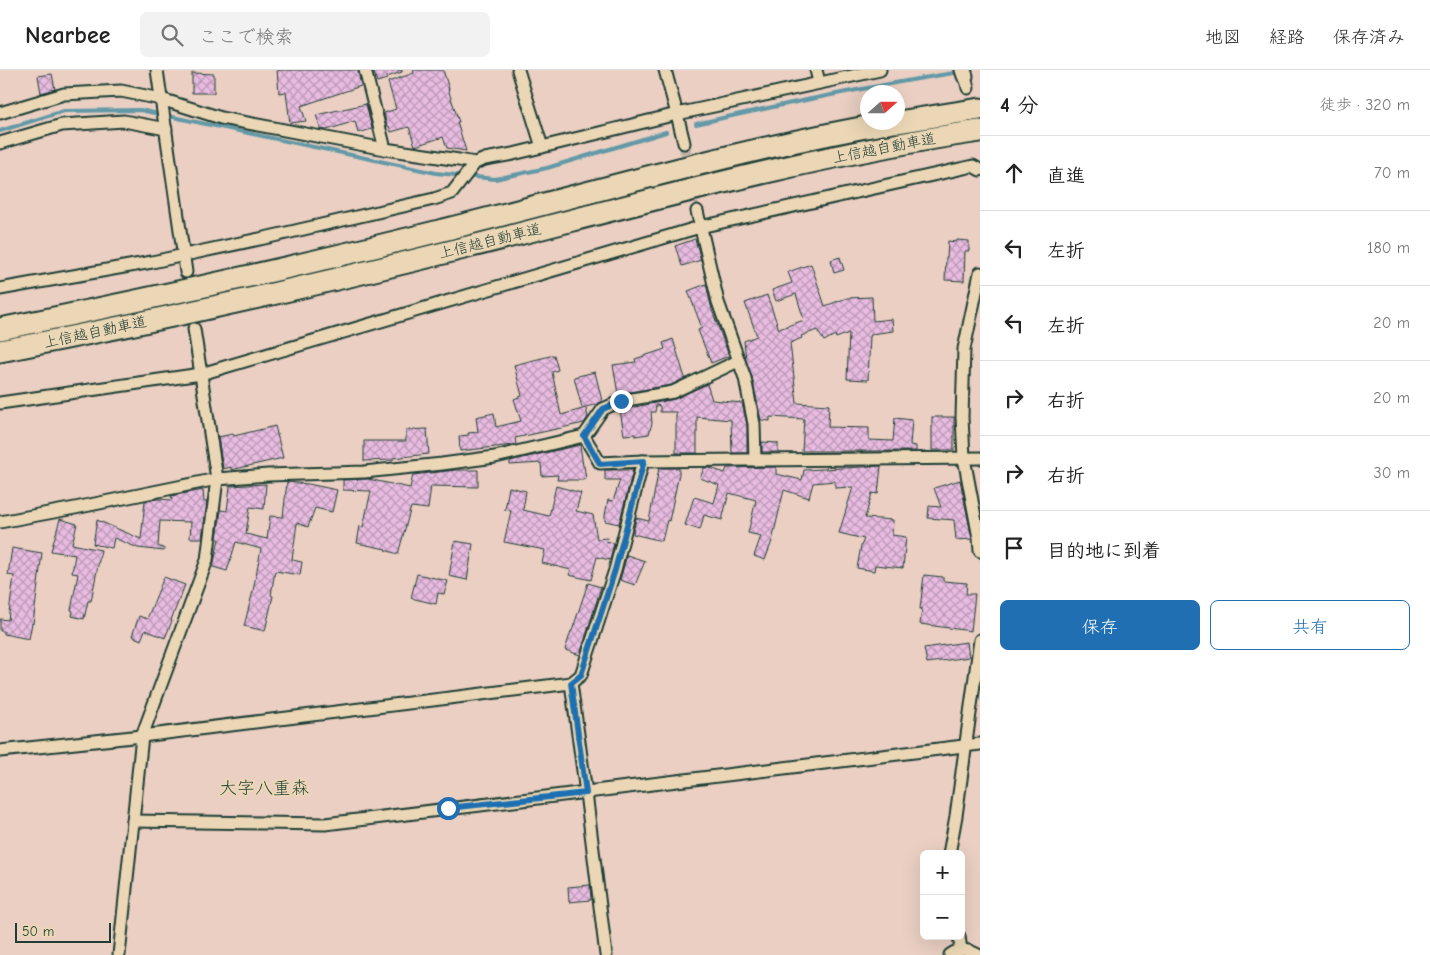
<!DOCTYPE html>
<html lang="ja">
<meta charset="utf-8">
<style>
body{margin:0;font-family:"Comic Neue","Klee One",sans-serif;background:#f2f2f2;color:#222}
.controls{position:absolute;right:15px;bottom:15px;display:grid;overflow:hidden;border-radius:8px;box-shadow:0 5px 20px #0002}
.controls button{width:45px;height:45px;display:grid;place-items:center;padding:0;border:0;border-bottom:1px solid #e0e0e0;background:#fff;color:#222;font:25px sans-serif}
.compass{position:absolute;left:860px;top:15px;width:45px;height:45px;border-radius:50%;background:#fff;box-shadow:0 5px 20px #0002;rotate:69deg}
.scale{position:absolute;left:15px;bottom:12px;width:96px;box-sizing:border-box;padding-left:5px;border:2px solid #1f3d34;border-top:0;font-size:14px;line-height:18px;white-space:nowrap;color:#1f3d34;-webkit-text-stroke:4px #ebd7b5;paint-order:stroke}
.stop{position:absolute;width:15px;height:15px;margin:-11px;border:4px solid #1f6fb2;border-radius:50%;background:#fff}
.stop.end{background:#1f6fb2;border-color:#fff;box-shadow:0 1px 5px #0008}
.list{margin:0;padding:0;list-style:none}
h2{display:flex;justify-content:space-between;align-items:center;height:65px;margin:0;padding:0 20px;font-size:21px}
h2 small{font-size:16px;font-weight:400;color:#767676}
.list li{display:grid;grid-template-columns:32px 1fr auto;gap:15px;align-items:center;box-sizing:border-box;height:75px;padding:0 20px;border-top:1px solid #e0e0e0}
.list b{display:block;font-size:19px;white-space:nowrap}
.list em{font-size:16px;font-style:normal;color:#767676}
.actions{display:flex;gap:10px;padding:15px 20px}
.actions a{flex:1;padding:11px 0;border:1px solid #1f6fb2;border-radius:8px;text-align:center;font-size:18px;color:#1f6fb2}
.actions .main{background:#1f6fb2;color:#fff}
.icon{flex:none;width:28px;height:28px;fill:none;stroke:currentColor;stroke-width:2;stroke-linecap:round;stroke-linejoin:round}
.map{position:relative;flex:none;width:980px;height:885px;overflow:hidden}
header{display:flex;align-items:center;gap:30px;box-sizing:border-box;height:70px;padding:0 25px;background:#fff;border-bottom:1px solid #e0e0e0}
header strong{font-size:24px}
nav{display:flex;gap:28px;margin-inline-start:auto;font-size:18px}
.search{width:350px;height:45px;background:#f2f2f2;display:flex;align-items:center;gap:12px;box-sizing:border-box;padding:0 18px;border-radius:8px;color:#767676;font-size:19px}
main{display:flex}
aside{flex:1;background:#fff}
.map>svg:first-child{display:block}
</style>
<header>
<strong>Nearbee</strong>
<div class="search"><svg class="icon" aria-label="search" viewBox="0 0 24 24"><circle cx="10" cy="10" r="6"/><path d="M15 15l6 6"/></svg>ここで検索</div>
<nav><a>地図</a><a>経路</a><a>保存済み</a></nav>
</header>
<main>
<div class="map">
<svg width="980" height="885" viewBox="0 0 980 885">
<defs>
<pattern id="building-cross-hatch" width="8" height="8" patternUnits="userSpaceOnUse" patternTransform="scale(1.25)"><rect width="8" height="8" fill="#e8bbe0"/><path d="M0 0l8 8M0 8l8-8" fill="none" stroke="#bb99b6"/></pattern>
</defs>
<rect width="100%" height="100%" fill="#eacfc2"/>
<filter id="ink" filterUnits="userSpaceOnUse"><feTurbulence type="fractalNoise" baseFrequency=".02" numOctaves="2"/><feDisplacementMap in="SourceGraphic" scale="10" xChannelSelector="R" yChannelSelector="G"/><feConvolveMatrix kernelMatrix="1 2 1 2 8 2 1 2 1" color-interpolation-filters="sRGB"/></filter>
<g filter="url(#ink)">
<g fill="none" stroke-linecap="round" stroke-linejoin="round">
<g stroke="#6399a7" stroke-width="4">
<path d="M 696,54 C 783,34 871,16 960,2"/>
<path d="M 0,61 L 64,41 L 140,40 L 436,103 L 495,109 L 547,98 L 666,62"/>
</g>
</g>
<g fill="url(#building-cross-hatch)" stroke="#1f3d34">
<path d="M 277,0 L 358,0 L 361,16 L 301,36 L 306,51 L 290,53 L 286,22 L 279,23 Z"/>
<path d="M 373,0 L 402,0 L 402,2 L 387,7 L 387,9 L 377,12 Z"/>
<path d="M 413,0 L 443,0 L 449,19 L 448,19 L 459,52 L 457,52 L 466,81 L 447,78 L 443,67 L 415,76 L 409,57 L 391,62 L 389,56 L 387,56 L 384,43 L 396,39 L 388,12 L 414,3 Z"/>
<path d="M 192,3 L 214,4 L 214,23 L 192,23 Z"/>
<path d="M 52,4 L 55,19 L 41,23 L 38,6 Z"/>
<path d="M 366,34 L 372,59 L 358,63 L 355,51 L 327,60 L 321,59 L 316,45 Z"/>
<path d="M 695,169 L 701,190 L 682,196 L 675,176 Z"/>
<path d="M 957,170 L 969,171 L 969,181 L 965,181 L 964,211 L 945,210 L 946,187 L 947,187 L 948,171 L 956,172 Z"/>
<path d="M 840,187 L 844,200 L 834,203 L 831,190 Z"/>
<path d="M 811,194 L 825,236 L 847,228 L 872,227 L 873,251 L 892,249 L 893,261 L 871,264 L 871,266 L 870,266 L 868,310 L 847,309 L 849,263 L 836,268 L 835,265 L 824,271 L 817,260 L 801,266 L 802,268 L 790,273 L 797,333 L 829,335 L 828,357 L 869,358 L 869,370 L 893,371 L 895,348 L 912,350 L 910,375 L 916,376 L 916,381 L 802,381 L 804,349 L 770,347 L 770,351 L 761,350 L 752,307 L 746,290 L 744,271 L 757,266 L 745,233 L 767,225 L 779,259 L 804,250 L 796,224 L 776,231 L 772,220 L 792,213 L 788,202 Z"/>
<path d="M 706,214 L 712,240 L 729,286 L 711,293 L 698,260 L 702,258 L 688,221 Z"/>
<path d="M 673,269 L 685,308 L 671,315 L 618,324 L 613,295 L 636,292 L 635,289 L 665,279 L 663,273 Z"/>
<path d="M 554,285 L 558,300 L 552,302 L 561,345 L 586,338 L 588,347 L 584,353 L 515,368 L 516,374 L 513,375 L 460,381 L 459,366 L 469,365 L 468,363 L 478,362 L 476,347 L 494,343 L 496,357 L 521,351 L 514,329 L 522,326 L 514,295 Z"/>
<path d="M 595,302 L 602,331 L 597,334 L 582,338 L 574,307 Z"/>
<path d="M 707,314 L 712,330 L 742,333 L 747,355 L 747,383 L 732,383 L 731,350 L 697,347 L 697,383 L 676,383 L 676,342 L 660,342 L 660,336 L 656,335 L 655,342 L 651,342 L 652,353 L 649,364 L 635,366 L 635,364 L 624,365 L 620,340 L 675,329 Z"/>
<rect x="932" y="347" width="22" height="33"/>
<path d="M 275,356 L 283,388 L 231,400 L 231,397 L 223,399 L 218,367 L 233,364 L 234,366 Z"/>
<path d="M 427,359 L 429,384 L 393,388 L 393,390 L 364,391 L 364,371 L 406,371 L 406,360 Z"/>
<path d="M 762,372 L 778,373 L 778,382 L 762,382 Z"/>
<path d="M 580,375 L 583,396 L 584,396 L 586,408 L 583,410 L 557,410 L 558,405 L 542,406 L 541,393 L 510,395 L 510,391 Z"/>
<path d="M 881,396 L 878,424 L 872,423 L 865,448 L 893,450 L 892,465 L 906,467 L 903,498 L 875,495 L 874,501 L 857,498 L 861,476 L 864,469 L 839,463 L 853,417 L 835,418 L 835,411 L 813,413 L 809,428 L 784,420 L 772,471 L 765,490 L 754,486 L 761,466 L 748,463 L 756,430 L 729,423 L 722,450 L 704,445 L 700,460 L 685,455 L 694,427 L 714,433 L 719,415 L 700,408 L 704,398 L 710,398 L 725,403 L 727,398 L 776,397 L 776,404 L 802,410 L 804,400 Z"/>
<path d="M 659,398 L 679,398 L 679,404 L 669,451 L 667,450 L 662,471 L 633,464 L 636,448 L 649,451 Z"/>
<path d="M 456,400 L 478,400 L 478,417 L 431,416 L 428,439 L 411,437 L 398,484 L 385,480 L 386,479 L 357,473 L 360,456 L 363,457 L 371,421 L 343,420 L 343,410 L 368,409 L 410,418 L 413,405 Z"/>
<path d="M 605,400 L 633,400 L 619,454 L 605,451 L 605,445 L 608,430 L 613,431 L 620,410 L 605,410 Z"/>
<path d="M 960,410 L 972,469 L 956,470 L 954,450 L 928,448 L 929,436 L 941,437 L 934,418 Z"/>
<path d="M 287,412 L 308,414 L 337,420 L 332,442 L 315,438 L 308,457 L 297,453 L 292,490 L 302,492 L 300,505 L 275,501 L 271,525 L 273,526 L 265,561 L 244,556 L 253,521 L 261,479 L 236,472 L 227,501 L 213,497 L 219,469 L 217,469 L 221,440 L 227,441 L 230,416 L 266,414 L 264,439 L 250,437 L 246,464 L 267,469 L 270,446 L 283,447 Z"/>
<path d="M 556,416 L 581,423 L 576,441 L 593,445 L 597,469 L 607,468 L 606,471 L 614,473 L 610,490 L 597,487 L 591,510 L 569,505 L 571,500 L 542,493 L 545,480 L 504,472 L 511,441 L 505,440 L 509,417 L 526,421 L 523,440 L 549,446 Z"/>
<path d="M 203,420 L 204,432 L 207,432 L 202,468 L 190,468 L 191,452 L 160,451 L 158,476 L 165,479 L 164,481 L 138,478 L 114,468 L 112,478 L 93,474 L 97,450 L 141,469 L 145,431 L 158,429 L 172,430 L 171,426 Z"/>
<path d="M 60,449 L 77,454 L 72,474 L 101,480 L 91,531 L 88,531 L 84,549 L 72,546 L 73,541 L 71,540 L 78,504 L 72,503 L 75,485 L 51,481 Z"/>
<path d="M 455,471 L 473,474 L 467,510 L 449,506 Z"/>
<path d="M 12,478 L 42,483 L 33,554 L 32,553 L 29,569 L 4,564 L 4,561 L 0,561 L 0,549 L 8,550 L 14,506 L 8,505 Z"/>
<path d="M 627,485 L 645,491 L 635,515 L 620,510 Z"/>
<path d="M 417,504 L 448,511 L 444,524 L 438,523 L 436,534 L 411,528 Z"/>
<path d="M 924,505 L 943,507 L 943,511 L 967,513 L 966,524 L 975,524 L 971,561 L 920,554 L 922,539 L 920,539 Z"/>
<path d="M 164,507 L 185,515 L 171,550 L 172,551 L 165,568 L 145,560 L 141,570 L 132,566 L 139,546 L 147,549 Z"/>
<path d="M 588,513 L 601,517 L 580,585 L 565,580 L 571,561 L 572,561 Z"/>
<path d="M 967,572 L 969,587 L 927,593 L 924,578 Z"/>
<path d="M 590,815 L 591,830 L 569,832 L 568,817 Z"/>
</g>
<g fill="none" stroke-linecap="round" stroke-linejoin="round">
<path stroke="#c1b2a6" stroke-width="11" stroke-dasharray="11 5.5" stroke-linecap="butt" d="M 684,73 L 697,141"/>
<g stroke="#1f3d34" stroke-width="15">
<g id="minor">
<path d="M 157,0 L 186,202"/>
<path d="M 365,0 L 385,79"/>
<path d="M 518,0 L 542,77"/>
<path d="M 665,0 L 677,44 L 684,73"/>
<path d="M 816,0 L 819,12"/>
<path d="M 965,6 L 968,18"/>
<path d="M 0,43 L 64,24 L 121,21 L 161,29 L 221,48 L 385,79 L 459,90 L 475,93"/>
<path d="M 0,73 L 62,55 L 124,51 L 166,59"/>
<path d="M 697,141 L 718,232 L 745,308 L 754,354 L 755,390"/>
<path d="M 980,203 L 964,279 L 962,347 L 964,388 L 979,468 L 980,481"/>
<path d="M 0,219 L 152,192 L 269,167 L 434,129 L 452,123 L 475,93 L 485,89 L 513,84 L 677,44 L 880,0"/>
<path d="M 0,333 L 201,304 L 700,157 L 973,96 L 980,100"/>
<path d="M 584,366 L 603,339 L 621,331 L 673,322 L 738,291"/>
<path d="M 0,452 L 75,438 L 217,409 L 268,405 L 364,402 L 442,394 L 495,387 L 584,366 L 600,393 L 643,391 L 980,388"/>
<path d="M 571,613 L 586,723 L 606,885"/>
<path d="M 0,681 L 142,666 L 571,613 L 581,605 L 615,500 L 643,391"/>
<path d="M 133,751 L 325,754 L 980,674"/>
<path d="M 949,784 L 956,746 L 980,570"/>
<path d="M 959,866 L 961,880"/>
<path d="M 119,885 L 142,666 L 207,490 L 217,409 L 194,259"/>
<path d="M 950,885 C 960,878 968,879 978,885"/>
</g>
</g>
<g stroke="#1f3d34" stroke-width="19">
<path id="tertiary" d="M 963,0 L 965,6"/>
</g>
<g stroke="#1f3d34" stroke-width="25">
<g id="motorway">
<path d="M 898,52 L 980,39"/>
<path d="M 0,259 C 155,228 310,194 463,155 C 606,119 748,77 894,52"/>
<path d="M 0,281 C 157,251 313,216 468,177 C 638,134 806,86 980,61"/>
</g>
</g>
<use href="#minor" stroke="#ebd7b5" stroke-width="11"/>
<use href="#tertiary" stroke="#ebd7b5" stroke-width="15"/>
<use href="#motorway" stroke="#ebd7b5" stroke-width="21"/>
</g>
</g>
<g fill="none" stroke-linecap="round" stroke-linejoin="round" filter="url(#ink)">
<path stroke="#1f6fb2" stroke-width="6" d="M 448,738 L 586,723 L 571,613 L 581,605 L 615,500 L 644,391 L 600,394 L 584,366 L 603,339 L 621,331"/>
</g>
<g text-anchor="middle" stroke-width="4" stroke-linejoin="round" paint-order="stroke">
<g font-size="15" fill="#1f3d34" stroke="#ebd7b5">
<text transform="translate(884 78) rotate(-11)" y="5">上信越自動車道</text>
<text transform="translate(490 171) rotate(-14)" y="5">上信越自動車道</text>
<text transform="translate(95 262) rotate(-12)" y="5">上信越自動車道</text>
</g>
<g font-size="18" fill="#1f3d34" stroke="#ebd7b5">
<text x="264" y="724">大字八重森</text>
</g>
</g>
</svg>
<div class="controls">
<button>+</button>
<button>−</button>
</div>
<svg class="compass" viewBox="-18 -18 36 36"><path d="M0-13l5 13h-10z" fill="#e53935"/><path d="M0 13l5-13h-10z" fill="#767676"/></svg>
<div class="scale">50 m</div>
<div class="stop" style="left:448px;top:738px"></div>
<div class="stop end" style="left:621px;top:331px"></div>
</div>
<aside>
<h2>4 分<small>徒歩 · 320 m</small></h2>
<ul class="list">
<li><svg class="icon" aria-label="ahead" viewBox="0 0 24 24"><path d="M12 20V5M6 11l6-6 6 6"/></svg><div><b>直進</b></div><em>70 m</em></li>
<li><svg class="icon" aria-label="left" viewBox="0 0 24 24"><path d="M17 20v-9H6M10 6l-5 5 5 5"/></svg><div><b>左折</b></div><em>180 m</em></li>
<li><svg class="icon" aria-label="left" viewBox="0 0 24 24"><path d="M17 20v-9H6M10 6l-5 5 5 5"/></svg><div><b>左折</b></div><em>20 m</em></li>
<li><svg class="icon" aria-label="right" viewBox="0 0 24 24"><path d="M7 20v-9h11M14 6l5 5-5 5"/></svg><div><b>右折</b></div><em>20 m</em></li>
<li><svg class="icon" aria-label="right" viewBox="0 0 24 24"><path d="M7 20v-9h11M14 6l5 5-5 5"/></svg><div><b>右折</b></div><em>30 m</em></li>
<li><svg class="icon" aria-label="arrive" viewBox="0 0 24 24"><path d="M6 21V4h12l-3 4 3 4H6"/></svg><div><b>目的地に到着</b></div></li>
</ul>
<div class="actions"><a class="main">保存</a><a>共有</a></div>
</aside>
</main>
